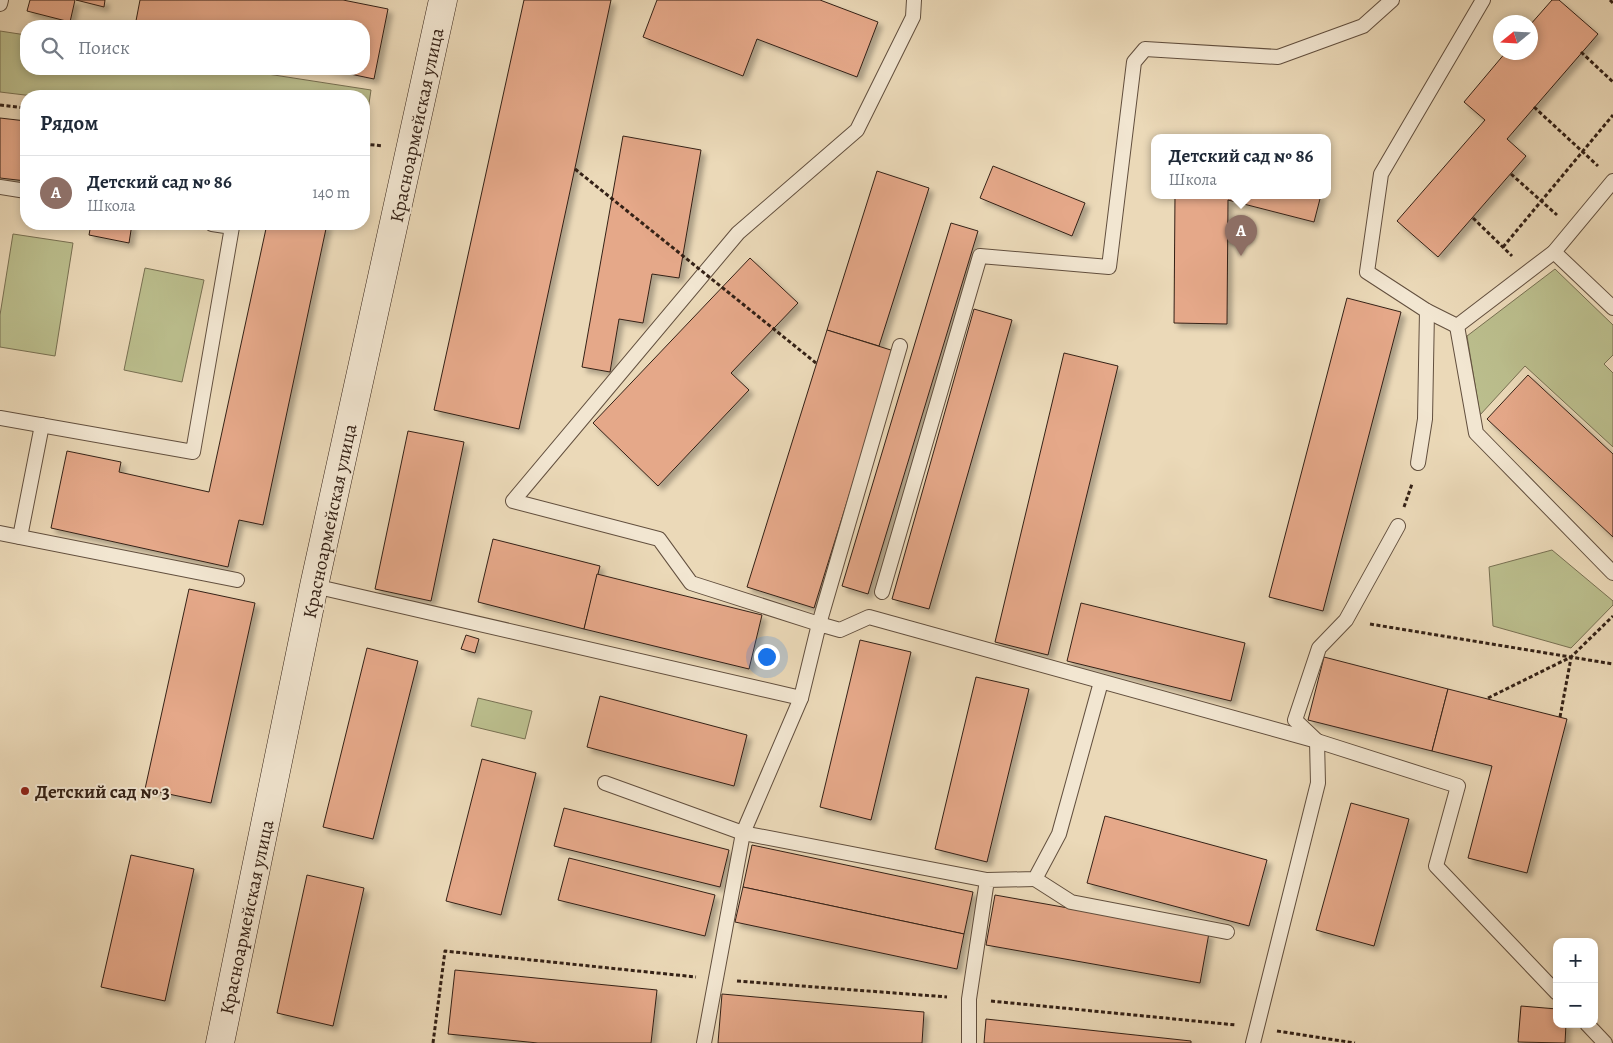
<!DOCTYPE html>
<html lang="ru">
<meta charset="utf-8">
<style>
body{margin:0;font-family:Alegreya,serif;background:#f2f2f3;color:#1f2937}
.controls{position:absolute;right:15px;bottom:15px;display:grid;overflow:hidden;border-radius:10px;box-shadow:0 2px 8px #0003}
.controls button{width:45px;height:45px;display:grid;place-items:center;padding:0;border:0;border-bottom:1px solid #e0e1e3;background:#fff;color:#1f2937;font:25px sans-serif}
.compass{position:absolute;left:1493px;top:15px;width:45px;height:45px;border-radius:50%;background:#fff;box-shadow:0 2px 8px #0003;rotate:252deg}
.you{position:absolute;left:766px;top:656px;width:18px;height:18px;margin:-12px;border:4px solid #fff;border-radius:50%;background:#1a73e8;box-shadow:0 0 0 8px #1a73e833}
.badge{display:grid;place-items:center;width:32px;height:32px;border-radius:50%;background:#8f2418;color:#fff;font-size:16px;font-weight:700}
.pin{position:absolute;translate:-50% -41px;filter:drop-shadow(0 1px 2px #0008)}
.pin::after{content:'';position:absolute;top:26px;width:18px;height:15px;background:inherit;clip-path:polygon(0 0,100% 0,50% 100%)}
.popup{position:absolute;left:1151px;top:134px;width:180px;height:65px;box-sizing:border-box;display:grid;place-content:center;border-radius:10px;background:#fff;filter:drop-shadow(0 1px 4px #0005);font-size:16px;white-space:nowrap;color:#747a83}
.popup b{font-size:19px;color:#1f2937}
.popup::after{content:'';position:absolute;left:50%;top:100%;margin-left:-10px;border:10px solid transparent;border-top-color:#fff}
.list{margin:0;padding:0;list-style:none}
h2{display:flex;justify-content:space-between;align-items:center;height:65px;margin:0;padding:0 20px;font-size:21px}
h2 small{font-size:16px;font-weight:400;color:#747a83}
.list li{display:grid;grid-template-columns:32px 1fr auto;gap:15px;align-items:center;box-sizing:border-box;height:75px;padding:0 20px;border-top:1px solid #e0e1e3}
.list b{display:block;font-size:19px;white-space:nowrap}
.list p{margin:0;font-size:16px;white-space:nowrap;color:#747a83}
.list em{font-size:16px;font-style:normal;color:#747a83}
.icon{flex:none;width:28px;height:28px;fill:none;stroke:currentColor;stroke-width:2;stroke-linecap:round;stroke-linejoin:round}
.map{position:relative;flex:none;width:1613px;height:1043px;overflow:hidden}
.search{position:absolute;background:#fff;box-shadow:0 2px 8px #0003;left:20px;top:20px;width:350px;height:55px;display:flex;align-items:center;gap:12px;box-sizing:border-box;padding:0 18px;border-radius:20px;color:#747a83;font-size:19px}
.panel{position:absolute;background:#fff;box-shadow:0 2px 8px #0003;left:20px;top:90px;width:350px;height:140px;border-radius:20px}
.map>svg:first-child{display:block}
</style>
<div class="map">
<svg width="1613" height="1043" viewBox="0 0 1613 1043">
<defs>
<filter id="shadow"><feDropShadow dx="4.5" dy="4.5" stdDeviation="2.5" flood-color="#0004"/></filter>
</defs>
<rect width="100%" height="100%" fill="#ebd9b8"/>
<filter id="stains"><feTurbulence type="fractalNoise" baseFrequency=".004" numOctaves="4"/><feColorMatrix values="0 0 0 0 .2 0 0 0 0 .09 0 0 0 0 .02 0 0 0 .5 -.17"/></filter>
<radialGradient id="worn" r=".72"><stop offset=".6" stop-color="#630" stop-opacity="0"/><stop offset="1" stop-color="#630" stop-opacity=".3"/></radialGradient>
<g fill="#bbbe8d" stroke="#787052">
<path d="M 0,31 L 26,35 L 26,69 L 235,69 L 371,90 L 364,137 L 364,96 L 33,96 L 0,92 Z"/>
<path d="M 13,234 L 73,243 L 55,356 L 0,347 L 0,315 Z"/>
<path d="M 145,268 L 204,280 L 182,382 L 124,370 Z"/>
<path d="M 1555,269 L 1613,325 L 1613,355 L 1604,364 L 1613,373 L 1613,447 L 1525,366 L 1480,415 L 1467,336 Z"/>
<path d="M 1552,550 L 1613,601 L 1613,605 L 1571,648 L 1493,626 L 1489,567 Z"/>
<path d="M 478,698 L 532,711 L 525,739 L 471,726 Z"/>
</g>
<g fill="#e5a889" stroke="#342116" filter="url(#shadow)">
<path d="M 30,0 L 75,0 L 70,22 L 27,11 Z"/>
<path d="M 76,0 L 105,0 L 104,7 Z"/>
<path d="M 140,0 L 343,0 L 388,9 L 374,79 L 326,69 L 364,69 L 364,26 L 135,26 Z"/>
<path d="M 524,0 L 611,0 L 519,429 L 434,410 Z"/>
<path d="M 657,0 L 820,0 L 878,22 L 857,77 L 757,39 L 743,76 L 643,37 Z"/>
<path d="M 1552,0 L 1559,0 L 1598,34 L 1507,139 L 1526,156 L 1438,257 L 1397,221 L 1485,120 L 1464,102 L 1506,52 L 1530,52 L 1530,25 Z"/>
<path d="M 0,118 L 26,121 L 26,181 L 0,178 Z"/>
<path d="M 623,136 L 701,150 L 679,278 L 652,274 L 643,323 L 619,319 L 610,372 L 582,367 Z"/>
<path d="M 993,166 L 1085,203 L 1072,236 L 980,198 Z"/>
<path d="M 877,171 L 929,188 L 879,346 L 827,330 Z"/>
<path d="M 1175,195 L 1321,195 L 1314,222 L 1228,200 L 1227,324 L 1174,323 Z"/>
<path d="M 951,223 L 978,231 L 868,594 L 842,586 Z"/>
<path d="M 91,224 L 132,224 L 129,243 L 89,235 Z"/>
<path d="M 267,224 L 327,224 L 263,525 L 239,520 L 228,567 L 51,528 L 67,451 L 121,462 L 119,472 L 209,492 Z"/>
<path d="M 750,258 L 798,303 L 731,373 L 749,390 L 658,486 L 593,423 Z"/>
<path d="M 1347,298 L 1401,312 L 1323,611 L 1269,597 Z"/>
<path d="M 974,309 L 1012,320 L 929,609 L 892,599 Z"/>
<path d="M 827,330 L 894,351 L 814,608 L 747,587 Z"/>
<path d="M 1064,353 L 1118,366 L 1048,655 L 995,642 Z"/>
<path d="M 1528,375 L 1613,454 L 1613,537 L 1487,419 Z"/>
<path d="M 408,431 L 464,442 L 431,601 L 375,589 Z"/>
<path d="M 493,539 L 600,566 L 584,629 L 478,602 Z"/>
<path d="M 597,574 L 762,615 L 749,669 L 584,629 Z"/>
<path d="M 189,589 L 255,603 L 211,803 L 145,789 Z"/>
<path d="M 1081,603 L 1245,643 L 1231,701 L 1067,661 Z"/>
<path d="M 466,635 L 479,639 L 475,653 L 461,649 Z"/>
<path d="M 860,640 L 911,652 L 871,820 L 820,807 Z"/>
<path d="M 367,648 L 418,661 L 373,839 L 323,827 Z"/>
<path d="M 1324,657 L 1448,689 L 1432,751 L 1308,720 Z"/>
<path d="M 976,677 L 1029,689 L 987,862 L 935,849 Z"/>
<path d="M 1448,689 L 1567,719 L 1527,873 L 1468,858 L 1492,766 L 1432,751 Z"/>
<path d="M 600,696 L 747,735 L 734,786 L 587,747 Z"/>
<path d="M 482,759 L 536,773 L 501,915 L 446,901 Z"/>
<path d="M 1351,803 L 1409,819 L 1374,946 L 1316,930 Z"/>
<path d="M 564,808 L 729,850 L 720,887 L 554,846 Z"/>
<path d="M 1105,816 L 1267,860 L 1249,926 L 1087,883 Z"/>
<path d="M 752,845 L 973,892 L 964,934 L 743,887 Z"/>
<path d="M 131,855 L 194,869 L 165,1001 L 101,987 Z"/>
<path d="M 569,858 L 715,895 L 705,936 L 558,900 Z"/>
<path d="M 307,875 L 364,888 L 333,1026 L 277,1013 Z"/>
<path d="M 743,887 L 964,934 L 957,969 L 735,922 Z"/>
<path d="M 995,895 L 1209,933 L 1200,983 L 986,945 Z"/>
<path d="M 455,970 L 657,990 L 651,1043 L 538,1043 L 448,1034 Z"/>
<path d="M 722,994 L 924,1012 L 922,1043 L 718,1043 Z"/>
<path d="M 1521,1006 L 1557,1009 L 1557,1024 L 1566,1024 L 1565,1043 L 1518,1042 Z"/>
<path d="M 986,1019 L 1191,1041 L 1191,1043 L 984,1043 Z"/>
</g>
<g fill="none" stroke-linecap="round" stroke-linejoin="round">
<g stroke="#624f3e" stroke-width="16">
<g id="lane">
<path d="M 0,4 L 1,0"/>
<path d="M 0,187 L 26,191"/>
<path d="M 1554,252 L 1613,308"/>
<path d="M 1457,326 L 1427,311 L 1367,272 L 1381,174 L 1483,0"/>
<path d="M 1457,326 L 1476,433 L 1613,573"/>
<path d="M 1457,326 L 1554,252 L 1613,181"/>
<path d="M 900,346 L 819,624 L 691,583 L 659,539 L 513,501 L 738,233 L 857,130 L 913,17 L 914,0"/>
<path d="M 0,418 L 193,452 L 232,227 L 212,224"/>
<path d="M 1418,463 L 1425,419 L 1427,311"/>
<path d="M 0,533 L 237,580"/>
<path d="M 20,537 L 42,425"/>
<path d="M 314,586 L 801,698 L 743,833 L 704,1043"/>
<path d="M 882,592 L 980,256 L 1109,267 L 1134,62 L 1145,49 L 1278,57 L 1363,26 L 1392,0"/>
<path d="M 801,698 L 819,624 L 840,630 L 869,617 L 1317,741 L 1458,786 L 1436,866 L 1557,993"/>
<path d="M 605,783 L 743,833 L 987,880"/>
<path d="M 1035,879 L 1071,902 L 1227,932"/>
<path d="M 1587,1024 L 1605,1043"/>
<path d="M 969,1043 L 969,999 L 987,880 L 1035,879 L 1059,834 L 1101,682"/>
<path d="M 1253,1043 L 1318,783 L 1317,741 L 1295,720 L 1319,648 L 1346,620 L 1398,526"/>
</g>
</g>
<g stroke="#342116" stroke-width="29">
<path id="secondary" d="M 220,1043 L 314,586 L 443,0"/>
</g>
<g stroke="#342116" stroke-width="3" stroke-dasharray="4 2.5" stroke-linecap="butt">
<path d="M 1610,0 L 1613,3"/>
<path d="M 1581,52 L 1613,82"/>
<path d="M 0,105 L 26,108"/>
<path d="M 1534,107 L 1598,166"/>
<path d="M 364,144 L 383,146"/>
<path d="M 1511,174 L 1557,215"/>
<path d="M 1473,218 L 1512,256"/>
<path d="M 1503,247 L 1613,115"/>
<path d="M 1404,507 L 1412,484"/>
<path d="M 1370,624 L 1613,664"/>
<path d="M 1488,698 L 1571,657 L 1613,616"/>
<path d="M 1560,717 L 1571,658"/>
<path d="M 737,981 L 947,997"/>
<path d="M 991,1001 L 1236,1025"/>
<path d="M 1277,1031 L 1355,1043"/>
<path d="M 433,1043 L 445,951 L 696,977"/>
</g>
<use href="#lane" stroke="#f2e6d1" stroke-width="14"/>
<use href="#secondary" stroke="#f2e6d1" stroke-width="28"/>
<path stroke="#342116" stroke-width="3" stroke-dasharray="4 2.5" stroke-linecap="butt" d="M 575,169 L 816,363"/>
</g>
<circle fill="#8f2418" stroke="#f2e6d1" stroke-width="2" cx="25" cy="791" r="5"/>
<g text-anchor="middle" stroke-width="4" stroke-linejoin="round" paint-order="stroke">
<g font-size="19" fill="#342116" stroke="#f2e6d1">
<text transform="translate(416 125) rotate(-78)" y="7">Красноармейская улица</text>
<text transform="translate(329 521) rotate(-78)" y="7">Красноармейская улица</text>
<text transform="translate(246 917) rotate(-78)" y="7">Красноармейская улица</text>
</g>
<g font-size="19" font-weight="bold" fill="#342116" stroke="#f2e6d1" text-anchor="start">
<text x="35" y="798">Детский сад № 3</text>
</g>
</g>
<rect width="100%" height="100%" filter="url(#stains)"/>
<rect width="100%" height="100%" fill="url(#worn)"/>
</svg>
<div class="controls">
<button>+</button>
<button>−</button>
</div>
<svg class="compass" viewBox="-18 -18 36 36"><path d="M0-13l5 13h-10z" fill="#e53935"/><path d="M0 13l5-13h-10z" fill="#747a83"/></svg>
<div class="you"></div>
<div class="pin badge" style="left:1241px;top:256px;background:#8d6e63">A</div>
<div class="popup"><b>Детский сад № 86</b>Школа</div>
<div class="search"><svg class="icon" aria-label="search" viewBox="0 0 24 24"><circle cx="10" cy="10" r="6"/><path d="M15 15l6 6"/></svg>Поиск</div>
<section class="panel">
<h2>Рядом<small></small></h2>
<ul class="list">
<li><span class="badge" style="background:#8d6e63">A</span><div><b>Детский сад № 86</b><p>Школа</p></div><em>140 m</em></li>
</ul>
</section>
</div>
